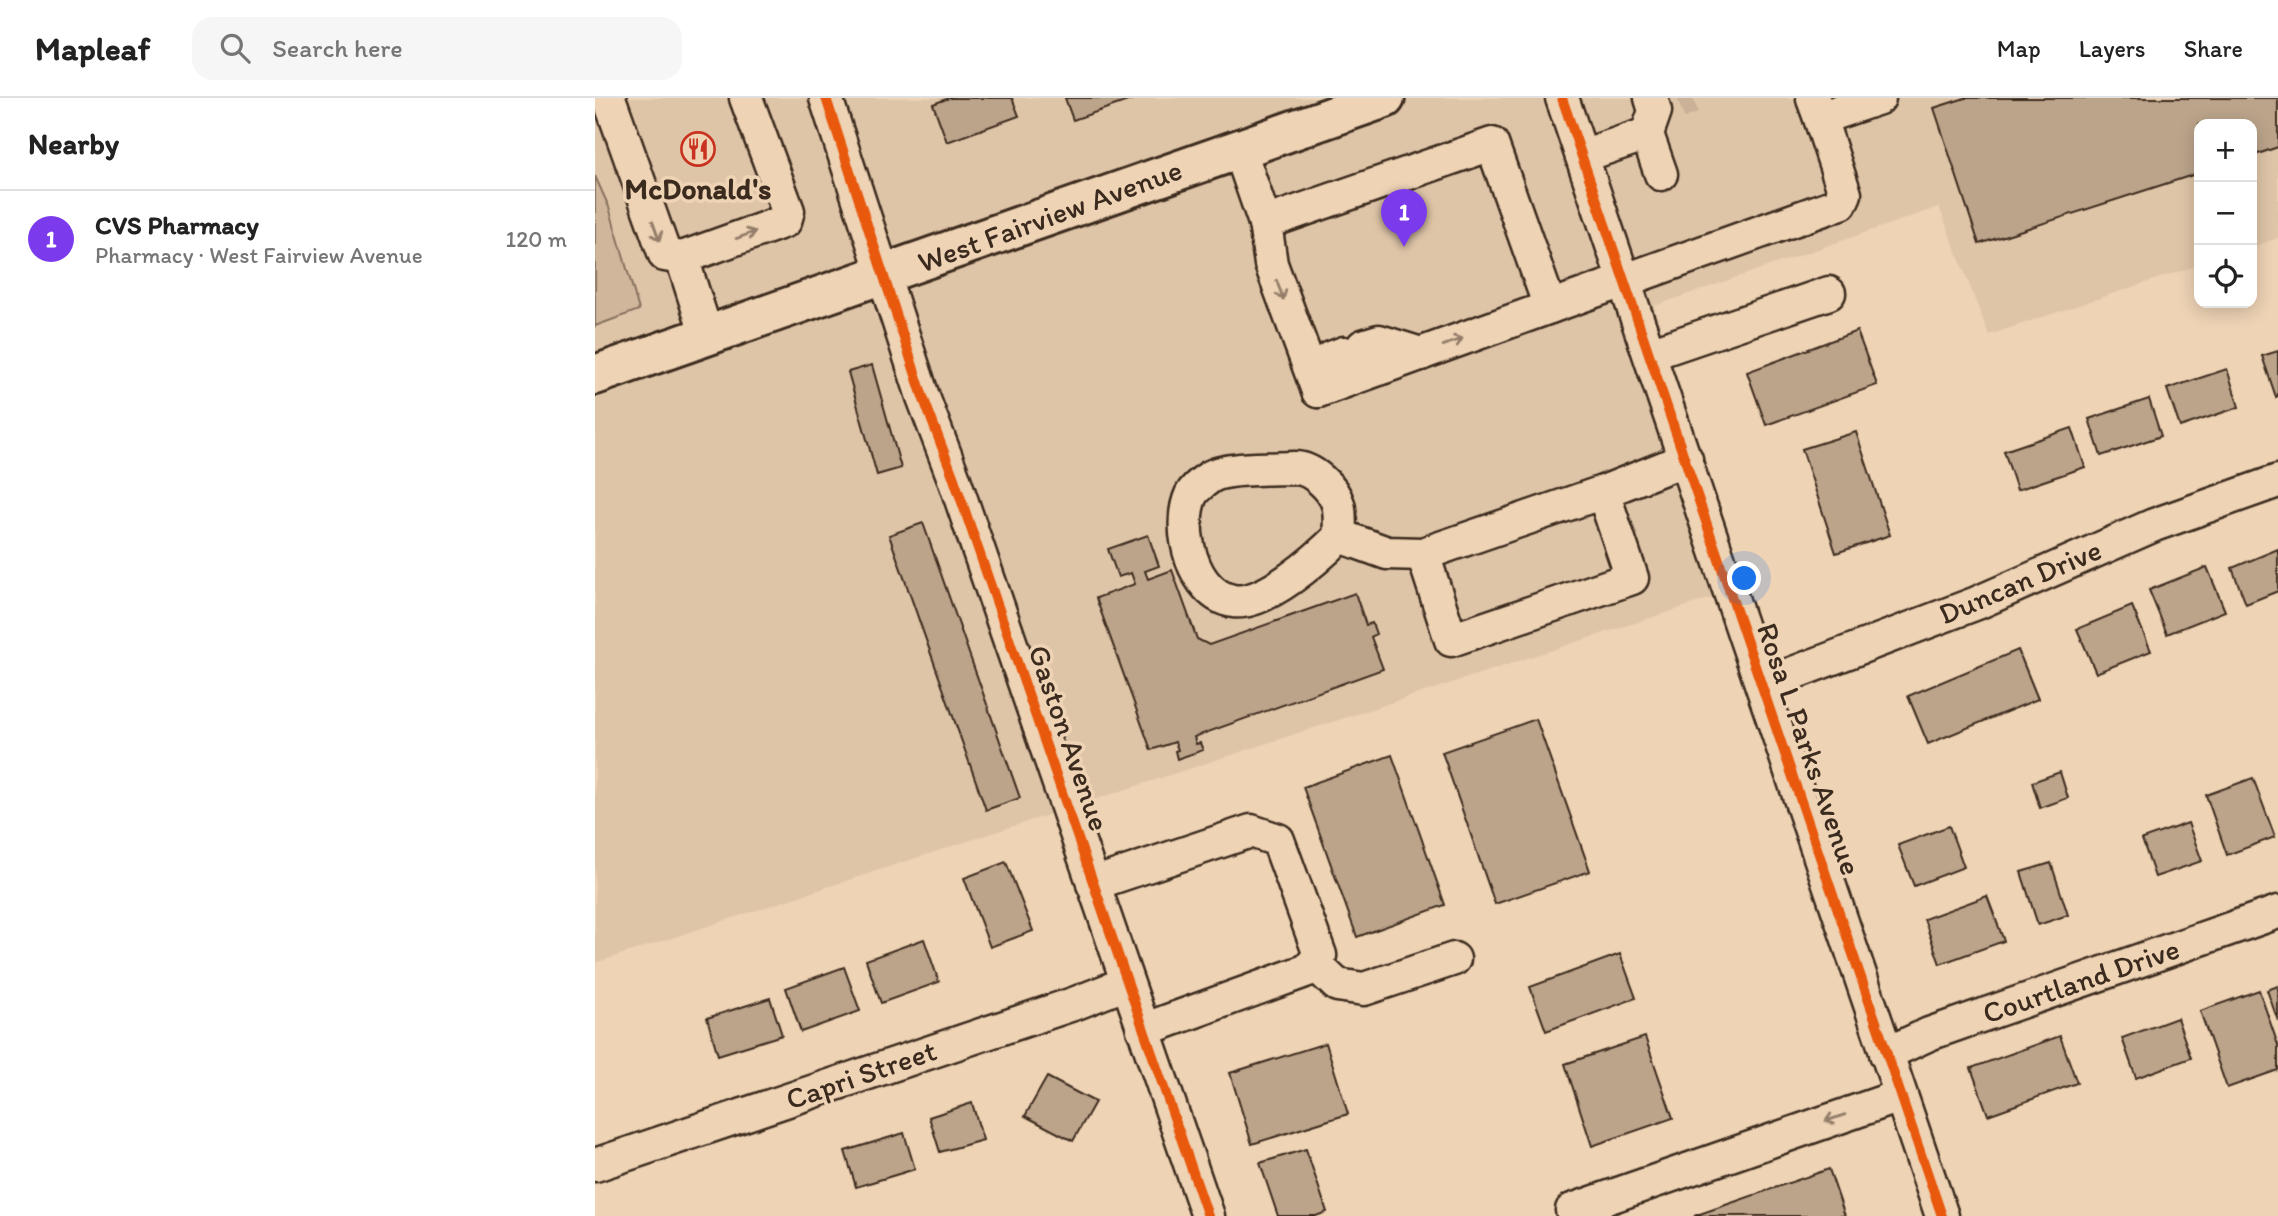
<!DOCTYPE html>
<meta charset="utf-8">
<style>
body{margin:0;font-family:Itim,sans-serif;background:#f6f6f6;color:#222}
.controls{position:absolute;right:21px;top:21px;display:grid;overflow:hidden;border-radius:14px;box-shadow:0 4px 18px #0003}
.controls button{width:63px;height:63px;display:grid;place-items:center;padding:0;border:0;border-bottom:2px solid #e0e0e0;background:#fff;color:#222;font:35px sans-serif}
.you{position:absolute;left:1150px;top:481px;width:24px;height:24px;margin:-18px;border:5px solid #fff;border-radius:50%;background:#1a73e8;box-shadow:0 0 0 10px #1a73e833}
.badge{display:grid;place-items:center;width:46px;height:46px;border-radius:50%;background:#7c3aed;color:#fff;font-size:23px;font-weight:700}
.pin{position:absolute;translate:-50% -58px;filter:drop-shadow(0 2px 4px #0008)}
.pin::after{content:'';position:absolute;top:37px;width:24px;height:21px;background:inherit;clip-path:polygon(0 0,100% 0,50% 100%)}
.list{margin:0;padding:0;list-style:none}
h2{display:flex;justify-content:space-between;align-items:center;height:91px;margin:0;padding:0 28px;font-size:30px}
h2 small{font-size:23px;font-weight:400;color:#767676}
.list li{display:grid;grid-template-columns:46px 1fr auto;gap:21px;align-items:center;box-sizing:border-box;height:98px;padding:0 28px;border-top:2px solid #e0e0e0}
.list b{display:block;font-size:26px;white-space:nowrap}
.list p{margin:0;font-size:23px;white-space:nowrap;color:#767676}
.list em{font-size:23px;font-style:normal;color:#767676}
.icon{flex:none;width:38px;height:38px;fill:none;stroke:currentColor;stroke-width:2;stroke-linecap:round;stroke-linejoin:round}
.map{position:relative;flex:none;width:1683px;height:1118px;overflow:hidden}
header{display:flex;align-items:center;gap:42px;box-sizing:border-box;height:98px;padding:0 35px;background:#fff;border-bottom:2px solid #e0e0e0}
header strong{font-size:33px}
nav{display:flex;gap:38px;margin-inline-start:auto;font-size:24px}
.search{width:490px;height:63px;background:#f6f6f6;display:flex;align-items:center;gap:18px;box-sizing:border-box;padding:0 24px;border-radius:21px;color:#767676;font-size:26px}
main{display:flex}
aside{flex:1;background:#fff}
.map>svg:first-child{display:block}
</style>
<header>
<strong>Mapleaf</strong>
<div class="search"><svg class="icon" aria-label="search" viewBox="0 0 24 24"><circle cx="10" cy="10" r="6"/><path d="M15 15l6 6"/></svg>Search here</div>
<nav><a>Map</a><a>Layers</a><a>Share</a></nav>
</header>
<main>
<aside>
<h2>Nearby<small></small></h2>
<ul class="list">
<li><span class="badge">1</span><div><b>CVS Pharmacy</b><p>Pharmacy · West Fairview Avenue</p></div><em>120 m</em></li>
</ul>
</aside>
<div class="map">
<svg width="1683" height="1118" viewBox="0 0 1683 1118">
<rect width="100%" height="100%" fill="#eed3b5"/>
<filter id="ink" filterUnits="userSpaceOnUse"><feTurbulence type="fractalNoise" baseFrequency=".0143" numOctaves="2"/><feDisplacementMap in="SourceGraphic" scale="14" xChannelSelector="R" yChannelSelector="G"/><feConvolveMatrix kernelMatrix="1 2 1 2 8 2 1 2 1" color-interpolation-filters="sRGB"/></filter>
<g filter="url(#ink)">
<path fill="#dfc5a8" d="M 0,0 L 1683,0 L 1683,140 L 1657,149 L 1657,26 L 1604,26 L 1604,167 L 1394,237 L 1344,109 L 1059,208 L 1150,489 L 0,865 L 0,228 L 44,212 L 14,109 L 0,78 Z"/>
<path fill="#d0b79c" stroke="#86705d" stroke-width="2" d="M 0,78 L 14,109 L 44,212 L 0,228 Z"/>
<g fill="#bca48b" stroke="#3b2a1e" stroke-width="2">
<path d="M 354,0 L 417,0 L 424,18 L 352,44 L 338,6 Z"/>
<path d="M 470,0 L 535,0 L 536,2 L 478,22 Z"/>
<path d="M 1370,0 L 1683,0 L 1683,49 L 1657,58 L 1657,26 L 1604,26 L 1604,75 L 1384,146 L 1339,10 Z"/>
<path d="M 1262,233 L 1282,287 L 1171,327 L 1152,274 Z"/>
<path d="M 1683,253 L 1683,298 L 1681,299 L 1667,258 Z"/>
<path d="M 277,267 L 306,370 L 282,377 L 253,274 Z"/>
<path d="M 1632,271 L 1644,309 L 1585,329 L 1572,291 Z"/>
<path d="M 1554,301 L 1566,338 L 1506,358 L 1494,321 Z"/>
<path d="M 1477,330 L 1490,369 L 1422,392 L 1409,353 Z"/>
<path d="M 1261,334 L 1295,437 L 1241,455 L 1207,351 Z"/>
<path d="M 328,425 L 425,700 L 391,712 L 294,437 Z"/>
<path d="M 553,437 L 564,468 L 550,473 L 553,481 L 577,472 L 602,541 L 614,547 L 760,495 L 771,527 L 777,525 L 781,536 L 776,539 L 788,571 L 599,639 L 601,646 L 605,645 L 608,652 L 582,661 L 580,653 L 583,652 L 580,644 L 556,652 L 501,500 L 540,486 L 536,475 L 523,479 L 513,451 Z"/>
<path d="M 1683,451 L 1683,493 L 1651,506 L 1637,470 Z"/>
<path d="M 1612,469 L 1630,513 L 1572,536 L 1554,492 Z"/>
<path d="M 1537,508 L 1556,553 L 1501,575 L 1482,531 Z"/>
<path d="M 1423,552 L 1443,601 L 1333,646 L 1313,598 Z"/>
<path d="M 941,621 L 995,773 L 900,806 L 847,654 Z"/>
<path d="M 797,657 L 850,807 L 762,839 L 708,689 Z"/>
<path d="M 1465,674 L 1473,700 L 1445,710 L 1437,684 Z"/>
<path d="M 1658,680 L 1680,739 L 1632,757 L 1611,697 Z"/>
<path d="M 1593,725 L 1607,763 L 1560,779 L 1547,741 Z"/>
<path d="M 1354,728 L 1369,769 L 1319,788 L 1303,747 Z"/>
<path d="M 411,764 L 438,833 L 395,849 L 369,780 Z"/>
<path d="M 1456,765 L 1473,817 L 1443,827 L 1426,774 Z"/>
<path d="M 1392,798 L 1409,843 L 1345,866 L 1329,821 Z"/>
<path d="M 329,841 L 344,884 L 286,905 L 271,862 Z"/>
<path d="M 1025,856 L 1041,900 L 951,933 L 935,889 Z"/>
<path d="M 249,869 L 265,913 L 206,934 L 191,890 Z"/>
<path d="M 1683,888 L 1683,923 L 1672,892 Z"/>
<path d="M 1664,892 L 1683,947 L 1683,972 L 1632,990 L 1605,913 Z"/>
<path d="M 175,900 L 187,937 L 123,957 L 112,920 Z"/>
<path d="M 1582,920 L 1596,960 L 1541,980 L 1527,940 Z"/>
<path d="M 1465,938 L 1482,985 L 1393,1017 L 1376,970 Z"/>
<path d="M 1050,939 L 1078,1020 L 997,1048 L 970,966 Z"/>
<path d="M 731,945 L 753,1016 L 657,1046 L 635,975 Z"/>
<path d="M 452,979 L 500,1004 L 478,1043 L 430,1018 Z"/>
<path d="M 377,1005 L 388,1042 L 345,1054 L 334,1019 Z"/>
<path d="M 309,1035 L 320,1071 L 261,1089 L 250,1053 Z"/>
<path d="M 711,1051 L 732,1114 L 721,1118 L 683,1118 L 665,1065 Z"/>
<path d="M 1234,1071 L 1250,1118 L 1099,1118 Z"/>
</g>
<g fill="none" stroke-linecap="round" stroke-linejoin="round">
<path stroke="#cab197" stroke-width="32" stroke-dasharray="32 16" stroke-linecap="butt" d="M 1084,5 L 1098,0"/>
<g stroke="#3b2a1e" stroke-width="37">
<g id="minor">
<path d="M 14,0 L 70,157 L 87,160 L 190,123 L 193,113 L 151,0"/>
<path d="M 231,0 L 328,299 L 358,378 L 613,1118"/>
<path d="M 967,0 L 1347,1118"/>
<path d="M 1056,0 L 1060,13 L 1052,36 L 1066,76"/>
<path d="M 1218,1 L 1225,20 L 1284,0"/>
<path d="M 644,50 L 670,125 L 897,46 L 955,209 L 1246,105 L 1250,96 L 1225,20"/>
<path d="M 987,58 L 1052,36"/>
<path d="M 670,125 L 676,166 L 723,293 L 955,209"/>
<path d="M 87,160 L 112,238"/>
<path d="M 768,248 L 784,243 L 826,256"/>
<path d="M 1055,256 L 1234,195"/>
<path d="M 723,293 L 736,260 L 749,255"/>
<path d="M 745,438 C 724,459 670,508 638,503 C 598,497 581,430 596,397 C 599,391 609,383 615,379 C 632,369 679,371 700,370 C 717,370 738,390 743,406 C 746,415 744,428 745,438 L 792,455 L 828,456 L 1008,394 L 1091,361"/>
<path d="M 828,456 L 856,542 L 1037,480 L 1008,394"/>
<path d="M 1167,587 L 1382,505 L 1559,427 L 1683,383"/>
<path d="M 498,786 L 656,733 L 683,742 L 725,857 L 713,872 L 548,932"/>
<path d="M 719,865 L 742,887 L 769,891 L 859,861"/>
<path d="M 1291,956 L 1334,936 L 1683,814"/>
<path d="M 0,1067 L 481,905 L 532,885"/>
<path d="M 980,1118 L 977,1112 L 1305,998"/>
</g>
</g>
<g stroke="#3b2a1e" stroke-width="44">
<path id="major" d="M 0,277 L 790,0"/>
</g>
<use href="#minor" stroke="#eed3b5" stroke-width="32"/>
<use href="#major" stroke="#eed3b5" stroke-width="38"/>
<g stroke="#eed3b5" stroke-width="15">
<g id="cycleway">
<path d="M 231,0 L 328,299 L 358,378 L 613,1118"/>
<path d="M 967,0 L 1347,1118"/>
</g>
</g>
<use href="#cycleway" stroke="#e8590c" stroke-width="10"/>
</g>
<defs><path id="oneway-shaft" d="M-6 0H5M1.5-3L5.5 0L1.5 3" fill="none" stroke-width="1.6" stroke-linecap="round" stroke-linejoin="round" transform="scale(1.75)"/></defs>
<g stroke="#947e6a">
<use href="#oneway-shaft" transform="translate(61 133) rotate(70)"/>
<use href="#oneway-shaft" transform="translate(151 137) rotate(-20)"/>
<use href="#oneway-shaft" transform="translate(685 192) rotate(70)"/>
<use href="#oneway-shaft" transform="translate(858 244) rotate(-20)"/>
<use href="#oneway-shaft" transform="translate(1240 1020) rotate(161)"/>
</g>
</g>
<defs>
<g id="restaurant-ring" transform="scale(1.75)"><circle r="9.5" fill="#eed3b5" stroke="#c8321e" stroke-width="1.5"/><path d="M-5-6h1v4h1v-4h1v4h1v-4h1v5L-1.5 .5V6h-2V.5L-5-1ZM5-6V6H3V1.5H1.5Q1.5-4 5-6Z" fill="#c8321e"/></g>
</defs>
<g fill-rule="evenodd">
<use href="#restaurant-ring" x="103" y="51"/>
</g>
<g text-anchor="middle" stroke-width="7" stroke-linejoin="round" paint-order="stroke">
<g font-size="30" font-weight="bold" fill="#3b2a1e" stroke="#eed3b5">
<text x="103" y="101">McDonald's</text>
</g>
<g font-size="30" fill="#3b2a1e" stroke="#eed3b5">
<text transform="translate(455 118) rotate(-20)" y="10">West Fairview Avenue</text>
<text transform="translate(1425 484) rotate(-23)" y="10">Duncan Drive</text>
<text transform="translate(474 640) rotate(71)" y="10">Gaston Avenue</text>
<text transform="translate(1214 651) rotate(71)" y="10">Rosa L Parks Avenue</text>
<text transform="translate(1486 883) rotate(-19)" y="10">Courtland Drive</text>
<text transform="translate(266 977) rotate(-19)" y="10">Capri Street</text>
</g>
</g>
</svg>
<div class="controls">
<button>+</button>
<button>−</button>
<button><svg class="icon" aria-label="locate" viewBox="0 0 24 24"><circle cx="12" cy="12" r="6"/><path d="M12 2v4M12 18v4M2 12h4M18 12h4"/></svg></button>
</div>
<div class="you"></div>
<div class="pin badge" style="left:809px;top:149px">1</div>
</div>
</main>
